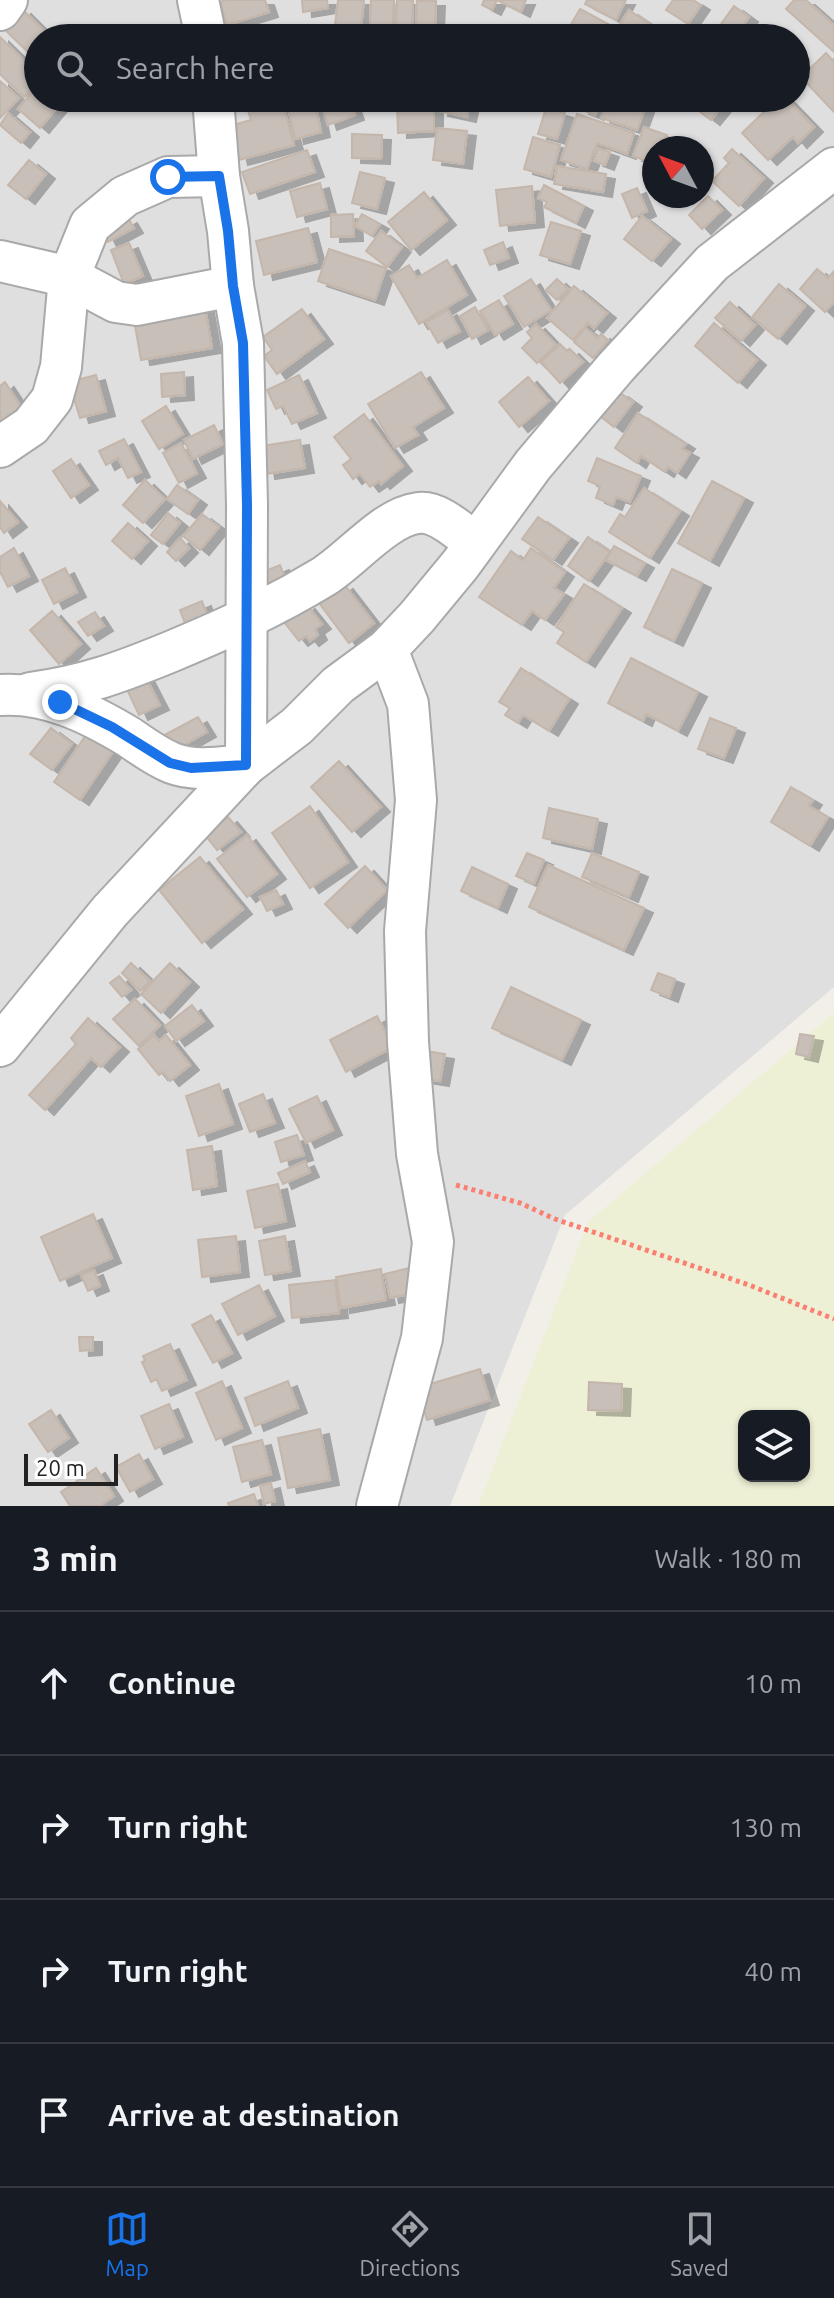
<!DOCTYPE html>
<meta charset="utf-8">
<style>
body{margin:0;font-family:Ubuntu,sans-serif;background:#242831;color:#f1f3f6}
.controls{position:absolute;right:24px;bottom:24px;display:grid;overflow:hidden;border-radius:16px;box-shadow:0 2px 6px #0004}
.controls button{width:72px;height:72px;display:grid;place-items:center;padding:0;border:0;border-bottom:2px solid #363941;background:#171b24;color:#f1f3f6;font:40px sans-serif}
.compass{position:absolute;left:642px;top:136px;width:72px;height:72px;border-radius:50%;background:#171b24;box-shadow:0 2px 6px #0004;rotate:311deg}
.scale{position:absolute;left:24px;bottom:20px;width:94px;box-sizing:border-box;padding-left:8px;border:4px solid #222;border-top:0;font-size:22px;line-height:28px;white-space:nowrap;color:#222;-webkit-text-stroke:6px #fff;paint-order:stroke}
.stop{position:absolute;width:24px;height:24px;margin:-18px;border:6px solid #1a73e8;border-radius:50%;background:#fff}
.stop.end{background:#1a73e8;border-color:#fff;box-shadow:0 2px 8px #0008}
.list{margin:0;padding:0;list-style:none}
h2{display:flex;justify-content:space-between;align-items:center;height:104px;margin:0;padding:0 32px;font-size:34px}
h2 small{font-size:26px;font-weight:400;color:#9ea1a6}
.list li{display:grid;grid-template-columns:52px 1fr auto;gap:24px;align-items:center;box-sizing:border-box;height:144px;padding:0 32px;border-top:2px solid #363941}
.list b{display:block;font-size:30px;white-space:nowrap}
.list em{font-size:26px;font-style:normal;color:#9ea1a6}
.icon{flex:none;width:44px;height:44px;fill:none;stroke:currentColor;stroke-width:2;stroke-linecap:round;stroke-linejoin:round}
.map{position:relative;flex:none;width:834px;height:1506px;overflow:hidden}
.search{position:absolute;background:#171b24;box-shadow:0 2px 6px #0004;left:24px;right:24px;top:24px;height:88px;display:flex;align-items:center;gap:20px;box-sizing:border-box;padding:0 28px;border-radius:44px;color:#9ea1a6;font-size:30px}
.sheet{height:680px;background:#171b24}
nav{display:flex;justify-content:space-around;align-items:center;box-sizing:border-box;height:112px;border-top:2px solid #363941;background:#171b24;font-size:22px;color:#9ea1a6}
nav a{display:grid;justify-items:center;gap:4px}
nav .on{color:#1a73e8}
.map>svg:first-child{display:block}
</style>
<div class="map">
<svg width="834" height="1506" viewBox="0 0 834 1506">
<defs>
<filter id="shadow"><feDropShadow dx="9" dy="5" stdDeviation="0" flood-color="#0004"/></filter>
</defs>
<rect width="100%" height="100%" fill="#f2efe9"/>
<path fill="#e0dfdf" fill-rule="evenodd" d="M 0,0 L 834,0 L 834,987 L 565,1215 L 450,1506 L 0,1506 ZM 38,38 L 796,38 L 796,98 L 38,98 ZM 654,148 L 702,148 L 702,196 L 654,196 Z"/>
<path fill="#eef0d5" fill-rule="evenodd" d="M 834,1013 L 834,1506 L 478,1506 L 588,1222 ZM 744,1416 L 804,1416 L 804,1476 L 744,1476 Z"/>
<g fill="#c7bfb8" stroke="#c4b6ab" stroke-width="2" filter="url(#shadow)">
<path d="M 225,0 L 265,0 L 269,12 L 227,25 L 220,2 Z"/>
<path d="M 302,0 L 327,0 L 328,8 L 303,12 Z"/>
<path d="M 338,0 L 364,0 L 361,28 L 335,25 Z"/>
<path d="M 371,0 L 394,0 L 393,26 L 370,25 Z"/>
<path d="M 397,0 L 413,0 L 412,26 L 396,26 Z"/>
<path d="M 484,0 L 526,0 L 521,12 L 497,0 L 492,10 L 482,5 Z"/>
<path d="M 587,0 L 626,0 L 616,20 L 585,4 Z"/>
<path d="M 673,0 L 693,0 L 701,5 L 688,24 L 666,10 Z"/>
<path d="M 794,0 L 806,0 L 834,25 L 834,52 L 786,9 Z"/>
<path d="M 417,1 L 436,1 L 435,26 L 416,26 Z"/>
<path d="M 734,6 L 749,17 L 734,38 L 711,38 Z"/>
<path d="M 22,9 L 51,38 L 38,38 L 38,62 L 3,28 Z"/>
<path d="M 580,9 L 606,23 L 597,38 L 580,38 L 567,31 Z"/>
<path d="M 629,10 L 661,32 L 657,38 L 612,37 Z"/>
<path d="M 308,32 L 363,38 L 308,38 Z"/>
<path d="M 0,37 L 38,74 L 38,83 L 24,97 L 0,74 Z"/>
<path d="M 826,53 L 834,62 L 834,112 L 801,77 Z"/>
<path d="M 0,81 L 19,98 L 0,118 Z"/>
<path d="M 38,85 L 38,98 L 65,98 L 40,128 L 18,109 Z"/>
<path d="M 244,98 L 277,98 L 280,109 L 284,108 L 294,145 L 239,160 L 230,126 L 251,120 Z"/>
<path d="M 286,98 L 314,98 L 321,132 L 295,139 Z"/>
<path d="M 335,98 L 349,98 L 355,115 L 328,125 L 321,103 Z"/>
<path d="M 408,98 L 434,98 L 434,131 L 398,133 L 397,104 L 408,104 Z"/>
<path d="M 442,98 L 471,98 L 467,117 L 439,111 Z"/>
<path d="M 585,98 L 602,98 L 595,115 L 580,109 Z"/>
<path d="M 609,98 L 627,98 L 646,105 L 637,130 L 601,118 Z"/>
<path d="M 682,98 L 729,98 L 711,120 Z"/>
<path d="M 778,98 L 786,98 L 814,127 L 798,143 L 793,137 L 768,160 L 742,133 Z"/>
<path d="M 546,108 L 565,113 L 557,139 L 538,134 Z"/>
<path d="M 8,113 L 30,132 L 21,143 L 0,125 Z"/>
<path d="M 577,114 L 634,133 L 627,154 L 597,143 L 587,169 L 561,160 Z"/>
<path d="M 644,127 L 667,135 L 662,148 L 654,148 L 654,164 L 633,156 Z"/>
<path d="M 437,128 L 467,131 L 463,164 L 433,160 Z"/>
<path d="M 352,134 L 382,135 L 381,159 L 352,158 Z"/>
<path d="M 533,137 L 560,145 L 551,177 L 524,169 Z"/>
<path d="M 598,148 L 610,152 L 605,165 L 594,161 Z"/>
<path d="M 732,149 L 764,178 L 739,206 L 712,181 L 729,163 L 724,158 Z"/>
<path d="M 307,150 L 315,172 L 250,194 L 242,172 Z"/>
<path d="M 29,160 L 46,174 L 26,199 L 8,185 Z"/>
<path d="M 557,166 L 606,174 L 603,192 L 554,184 Z"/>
<path d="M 360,172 L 385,178 L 377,209 L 352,203 Z"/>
<path d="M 320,183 L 327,209 L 297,217 L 290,191 Z"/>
<path d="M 544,185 L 584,206 L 576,223 L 544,207 L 547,202 L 538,198 Z"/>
<path d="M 532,186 L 535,222 L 500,226 L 496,190 Z"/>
<path d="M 637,188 L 647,211 L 632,218 L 622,194 Z"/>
<path d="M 424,192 L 447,220 L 411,250 L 388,222 Z"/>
<path d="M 708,196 L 722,210 L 702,229 L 689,215 Z"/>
<path d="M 353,214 L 354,236 L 331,237 L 331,215 Z"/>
<path d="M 362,214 L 380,224 L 372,236 L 355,226 Z"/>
<path d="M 642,216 L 671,239 L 652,261 L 624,239 Z"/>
<path d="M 128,218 L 134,228 L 108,242 L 103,232 Z"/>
<path d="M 551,222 L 581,231 L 570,264 L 540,255 Z"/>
<path d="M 308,228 L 317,262 L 264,275 L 256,241 Z"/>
<path d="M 381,231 L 402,247 L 387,267 L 366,251 Z"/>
<path d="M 503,242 L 509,258 L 490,265 L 484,250 Z"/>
<path d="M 129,243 L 143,276 L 124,284 L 111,250 Z"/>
<path d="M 329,249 L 386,268 L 375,300 L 318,281 Z"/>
<path d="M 447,260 L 467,295 L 419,324 L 391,276 L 409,265 L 417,278 Z"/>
<path d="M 817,269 L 828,278 L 834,271 L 834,302 L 825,312 L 800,289 Z"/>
<path d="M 531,279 L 551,310 L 524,327 L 504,296 Z"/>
<path d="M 557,279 L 568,289 L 557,300 L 546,290 Z"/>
<path d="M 779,284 L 805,306 L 778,339 L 752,317 Z"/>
<path d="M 574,286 L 607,313 L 594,328 L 588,323 L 573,340 L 547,318 Z"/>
<path d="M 499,300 L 513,324 L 495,335 L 480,311 Z"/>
<path d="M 204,302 L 212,348 L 141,360 L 133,314 Z"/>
<path d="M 730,302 L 755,325 L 741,341 L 715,318 Z"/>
<path d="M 475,307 L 488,330 L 472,339 L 460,316 Z"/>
<path d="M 302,309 L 324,339 L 277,374 L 264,356 L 272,350 L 263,337 Z"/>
<path d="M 448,310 L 460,331 L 438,343 L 426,322 Z"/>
<path d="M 714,323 L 757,360 L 738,383 L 695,346 Z"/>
<path d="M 536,324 L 556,345 L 537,363 L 522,348 L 532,338 L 527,332 Z"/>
<path d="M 585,328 L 598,338 L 601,334 L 608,340 L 593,358 L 574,342 Z"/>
<path d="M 560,344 L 567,351 L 570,349 L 583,362 L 560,383 L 541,362 Z"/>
<path d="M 184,372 L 185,395 L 162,397 L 161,374 Z"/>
<path d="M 421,372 L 444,408 L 413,427 L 418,435 L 395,448 L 368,404 Z"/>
<path d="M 96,375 L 106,411 L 80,418 L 69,382 Z"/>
<path d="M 299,375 L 317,413 L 292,424 L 283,406 L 276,409 L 267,390 Z"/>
<path d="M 528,377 L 549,401 L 519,427 L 499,402 Z"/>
<path d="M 5,382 L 29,419 L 8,433 L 0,421 L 0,386 Z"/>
<path d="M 619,392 L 633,402 L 614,427 L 600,416 Z"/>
<path d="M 166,406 L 183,434 L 159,449 L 142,421 Z"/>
<path d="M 638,413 L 686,444 L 682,449 L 690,453 L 677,473 L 668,467 L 665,472 L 641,456 L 637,463 L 615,448 Z"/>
<path d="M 364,414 L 403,466 L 381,484 L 379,481 L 370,487 L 360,474 L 353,479 L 343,465 L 351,459 L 334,437 Z"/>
<path d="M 214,425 L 223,444 L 193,459 L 184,440 Z"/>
<path d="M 124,439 L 141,472 L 128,478 L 118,458 L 106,465 L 99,451 Z"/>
<path d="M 300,440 L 305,468 L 266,474 L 262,446 Z"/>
<path d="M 181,443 L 197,473 L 179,483 L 163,453 Z"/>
<path d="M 597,458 L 641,476 L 630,502 L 616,497 L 613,505 L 596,498 L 600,486 L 588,481 Z"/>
<path d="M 71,459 L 89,485 L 71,498 L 53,471 Z"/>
<path d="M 145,480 L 165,499 L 143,523 L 123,505 Z"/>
<path d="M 712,481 L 744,498 L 710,561 L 678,543 Z"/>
<path d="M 177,485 L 198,500 L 188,514 L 167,499 Z"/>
<path d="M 644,488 L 680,511 L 650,558 L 609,532 L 620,514 L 625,517 Z"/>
<path d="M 0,501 L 18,522 L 4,533 L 0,527 Z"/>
<path d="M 168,513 L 180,523 L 163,544 L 151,535 Z"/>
<path d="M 202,514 L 219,527 L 200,550 L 183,536 Z"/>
<path d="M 538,517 L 569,538 L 553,560 L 522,539 Z"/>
<path d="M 128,523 L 148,541 L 132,559 L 112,541 Z"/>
<path d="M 588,537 L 610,552 L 589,581 L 568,566 Z"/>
<path d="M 180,538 L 189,548 L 176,561 L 167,552 Z"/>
<path d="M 614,546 L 645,563 L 637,576 L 606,560 Z"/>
<path d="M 14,548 L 29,576 L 8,587 L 0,572 L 0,557 Z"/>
<path d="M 531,548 L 565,572 L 554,588 L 564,594 L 545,620 L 532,611 L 522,625 L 479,597 L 511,551 L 523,560 Z"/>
<path d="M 280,565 L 289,588 L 267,597 L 258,574 Z"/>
<path d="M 65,568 L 77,592 L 54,604 L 42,580 Z"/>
<path d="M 672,569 L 702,583 L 674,641 L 644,627 Z"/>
<path d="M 344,584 L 374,623 L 349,643 L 319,603 Z"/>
<path d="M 584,584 L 622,608 L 586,662 L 557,643 L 564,632 L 556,627 Z"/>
<path d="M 202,601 L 212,628 L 190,637 L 180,610 Z"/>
<path d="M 306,604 L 322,624 L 315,629 L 318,635 L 310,641 L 306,636 L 299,641 L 284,622 Z"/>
<path d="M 52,611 L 81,644 L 59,664 L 30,630 Z"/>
<path d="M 95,612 L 104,626 L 88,636 L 78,622 Z"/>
<path d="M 631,658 L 698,692 L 678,731 L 646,714 L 643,721 L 608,703 Z"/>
<path d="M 521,668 L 569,699 L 549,731 L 523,715 L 518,723 L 505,715 L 510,708 L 499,702 Z"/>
<path d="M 144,674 L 160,705 L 139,715 L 124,683 Z"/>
<path d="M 198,717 L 207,732 L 168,754 L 159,738 Z"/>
<path d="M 710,718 L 736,728 L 724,758 L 698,749 Z"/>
<path d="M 51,728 L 72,744 L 52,770 L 30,754 Z"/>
<path d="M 88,732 L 114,750 L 80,800 L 54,782 Z"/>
<path d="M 339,761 L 381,807 L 352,832 L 311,787 Z"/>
<path d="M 791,787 L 813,800 L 809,806 L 828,817 L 810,846 L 771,822 Z"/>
<path d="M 310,806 L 348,862 L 310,888 L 272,833 Z"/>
<path d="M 549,808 L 598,819 L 592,849 L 543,838 Z"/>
<path d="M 228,817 L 241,832 L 217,850 L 205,835 Z"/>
<path d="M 247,835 L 277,874 L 247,897 L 217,859 Z"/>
<path d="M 527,853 L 544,860 L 534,884 L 516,876 Z"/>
<path d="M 592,853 L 639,872 L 629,897 L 582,877 Z"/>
<path d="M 200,857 L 243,909 L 202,943 L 159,890 Z"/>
<path d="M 548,865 L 644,908 L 624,950 L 529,907 Z"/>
<path d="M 365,866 L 387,890 L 348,928 L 325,904 Z"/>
<path d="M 472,867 L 508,884 L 498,908 L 461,891 Z"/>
<path d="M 276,890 L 283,904 L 267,911 L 260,897 Z"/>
<path d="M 131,963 L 150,981 L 140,991 L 122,973 Z"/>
<path d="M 170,963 L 190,982 L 161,1013 L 141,994 Z"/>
<path d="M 658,973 L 675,979 L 669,997 L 651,990 Z"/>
<path d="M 119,976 L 131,990 L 122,997 L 110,983 Z"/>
<path d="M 511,987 L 581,1020 L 562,1060 L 492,1028 Z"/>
<path d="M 135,999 L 160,1025 L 139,1046 L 113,1019 Z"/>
<path d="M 192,1005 L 204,1021 L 176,1041 L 165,1026 Z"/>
<path d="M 377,1016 L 393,1047 L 346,1072 L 330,1040 Z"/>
<path d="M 88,1018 L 120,1047 L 101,1067 L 91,1058 L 45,1110 L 29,1095 L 76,1044 L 71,1038 Z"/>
<path d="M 800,1034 L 814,1036 L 809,1057 L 796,1054 Z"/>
<path d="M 154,1035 L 159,1041 L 166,1035 L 190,1065 L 170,1081 L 163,1072 L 159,1075 L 138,1049 Z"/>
<path d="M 420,1050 L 445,1054 L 440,1081 L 415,1077 Z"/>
<path d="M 219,1084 L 233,1124 L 199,1136 L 186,1096 Z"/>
<path d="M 263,1094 L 275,1123 L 250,1132 L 239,1104 Z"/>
<path d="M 317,1096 L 333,1130 L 306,1143 L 289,1109 Z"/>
<path d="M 297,1135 L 304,1155 L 281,1162 L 275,1142 Z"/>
<path d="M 212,1146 L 217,1186 L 193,1190 L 187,1150 Z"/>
<path d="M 305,1161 L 310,1172 L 283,1184 L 278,1173 Z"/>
<path d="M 278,1184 L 286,1221 L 255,1228 L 247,1191 Z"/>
<path d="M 93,1214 L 112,1258 L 60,1281 L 41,1237 Z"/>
<path d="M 236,1236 L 240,1272 L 202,1277 L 198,1240 Z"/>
<path d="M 285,1236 L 291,1271 L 265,1275 L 259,1241 Z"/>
<path d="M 409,1268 L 415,1293 L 390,1298 L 385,1274 Z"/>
<path d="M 381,1269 L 386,1300 L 341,1308 L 336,1277 Z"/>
<path d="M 94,1270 L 100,1286 L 88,1291 L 81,1275 Z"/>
<path d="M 335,1280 L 339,1313 L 292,1318 L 289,1285 Z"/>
<path d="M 259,1285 L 275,1316 L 238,1335 L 222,1304 Z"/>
<path d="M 211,1315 L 232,1353 L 213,1363 L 192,1325 Z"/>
<path d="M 79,1337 L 93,1337 L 93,1350 L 80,1351 Z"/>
<path d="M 170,1344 L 187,1380 L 162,1391 L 157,1379 L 151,1382 L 142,1362 L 145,1361 L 143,1356 Z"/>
<path d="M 480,1369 L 490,1400 L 427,1420 L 417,1388 Z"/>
<path d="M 222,1381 L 242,1428 L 216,1440 L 196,1393 Z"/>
<path d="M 288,1381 L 298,1408 L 255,1426 L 245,1398 Z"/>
<path d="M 589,1382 L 622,1384 L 621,1411 L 588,1410 Z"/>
<path d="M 169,1404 L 183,1437 L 155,1449 L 141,1416 Z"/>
<path d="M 51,1410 L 69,1438 L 48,1452 L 29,1424 Z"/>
<path d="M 320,1429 L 330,1480 L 288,1488 L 278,1438 Z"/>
<path d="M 262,1440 L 271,1474 L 242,1482 L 233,1447 Z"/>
<path d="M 139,1454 L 153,1479 L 130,1492 L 116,1467 Z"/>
<path d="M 96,1468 L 114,1496 L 100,1506 L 70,1506 L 61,1492 Z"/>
<path d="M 271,1483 L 275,1501 L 264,1504 L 260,1486 Z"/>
<path d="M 254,1494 L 258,1506 L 229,1506 L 228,1503 Z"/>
</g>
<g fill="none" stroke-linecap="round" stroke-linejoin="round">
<g stroke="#a9a9a9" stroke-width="44">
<g id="minor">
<path d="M 198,0 L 206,38"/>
<path d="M 0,10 L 7,0"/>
<path d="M 0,261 L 69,277 L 116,302 L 137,305 L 233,286"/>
<path d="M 0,447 L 31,426 L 52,399 L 61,367 L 69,277 L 90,225 L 125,196 L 168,177 L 219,176"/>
<path d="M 30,693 C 84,686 121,672 170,652 C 225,629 272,608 323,577 C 351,560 385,517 418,513 C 438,510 460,532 475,543"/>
<path d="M 0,695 C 47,692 89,713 129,737 C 142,746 157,757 172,763 C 195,772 222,767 246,765 L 247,505 L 243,343 L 233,286 L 228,231 L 219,176 L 213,98"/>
<path d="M 0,1046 L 110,911 L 246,765 L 297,726 L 338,685 L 387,649 L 417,617 L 460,565 L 533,465 L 616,367 L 712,263 L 834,168"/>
<path d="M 377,1506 L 422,1338 L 433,1242 L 417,1154 L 408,1042 L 405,931 L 416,800 L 408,704 L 387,649"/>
</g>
</g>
<path stroke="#fa8072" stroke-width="5" stroke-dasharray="4 4" stroke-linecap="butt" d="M 456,1185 L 520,1203 L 555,1219 L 749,1285 L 834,1319"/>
<use href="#minor" stroke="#fff" stroke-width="40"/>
</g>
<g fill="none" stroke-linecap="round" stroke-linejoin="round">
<path stroke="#1a73e8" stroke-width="10" d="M 60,702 L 112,727 L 170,763 L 191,768 L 246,765 L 247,505 L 243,343 L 233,286 L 228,231 L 219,176 L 168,177"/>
</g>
</svg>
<div class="controls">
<button><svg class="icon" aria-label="layers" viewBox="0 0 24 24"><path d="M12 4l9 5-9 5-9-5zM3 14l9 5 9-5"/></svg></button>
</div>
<svg class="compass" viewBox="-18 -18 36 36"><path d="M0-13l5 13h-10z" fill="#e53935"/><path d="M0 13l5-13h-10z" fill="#9ea1a6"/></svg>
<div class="scale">20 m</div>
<div class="stop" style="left:168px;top:177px"></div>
<div class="stop end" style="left:60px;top:702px"></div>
<div class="search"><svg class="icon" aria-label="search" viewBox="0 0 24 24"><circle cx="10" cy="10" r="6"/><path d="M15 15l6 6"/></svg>Search here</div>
</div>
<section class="sheet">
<h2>3 min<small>Walk · 180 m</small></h2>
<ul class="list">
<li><svg class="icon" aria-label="ahead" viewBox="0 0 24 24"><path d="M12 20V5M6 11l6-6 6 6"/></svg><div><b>Continue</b></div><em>10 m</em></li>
<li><svg class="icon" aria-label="right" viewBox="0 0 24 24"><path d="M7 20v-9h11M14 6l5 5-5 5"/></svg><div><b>Turn right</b></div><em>130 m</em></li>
<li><svg class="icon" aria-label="right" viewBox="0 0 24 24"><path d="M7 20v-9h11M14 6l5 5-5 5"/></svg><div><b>Turn right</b></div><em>40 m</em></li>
<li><svg class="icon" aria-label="arrive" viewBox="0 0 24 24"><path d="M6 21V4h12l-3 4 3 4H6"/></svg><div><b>Arrive at destination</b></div></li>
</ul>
</section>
<nav>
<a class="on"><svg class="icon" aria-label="map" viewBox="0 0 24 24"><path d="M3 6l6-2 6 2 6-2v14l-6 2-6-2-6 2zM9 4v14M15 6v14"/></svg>Map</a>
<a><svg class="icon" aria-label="directions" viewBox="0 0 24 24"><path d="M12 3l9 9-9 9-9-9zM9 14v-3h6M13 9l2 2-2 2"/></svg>Directions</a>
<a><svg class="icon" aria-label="saved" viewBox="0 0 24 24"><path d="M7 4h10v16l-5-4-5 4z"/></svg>Saved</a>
</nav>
